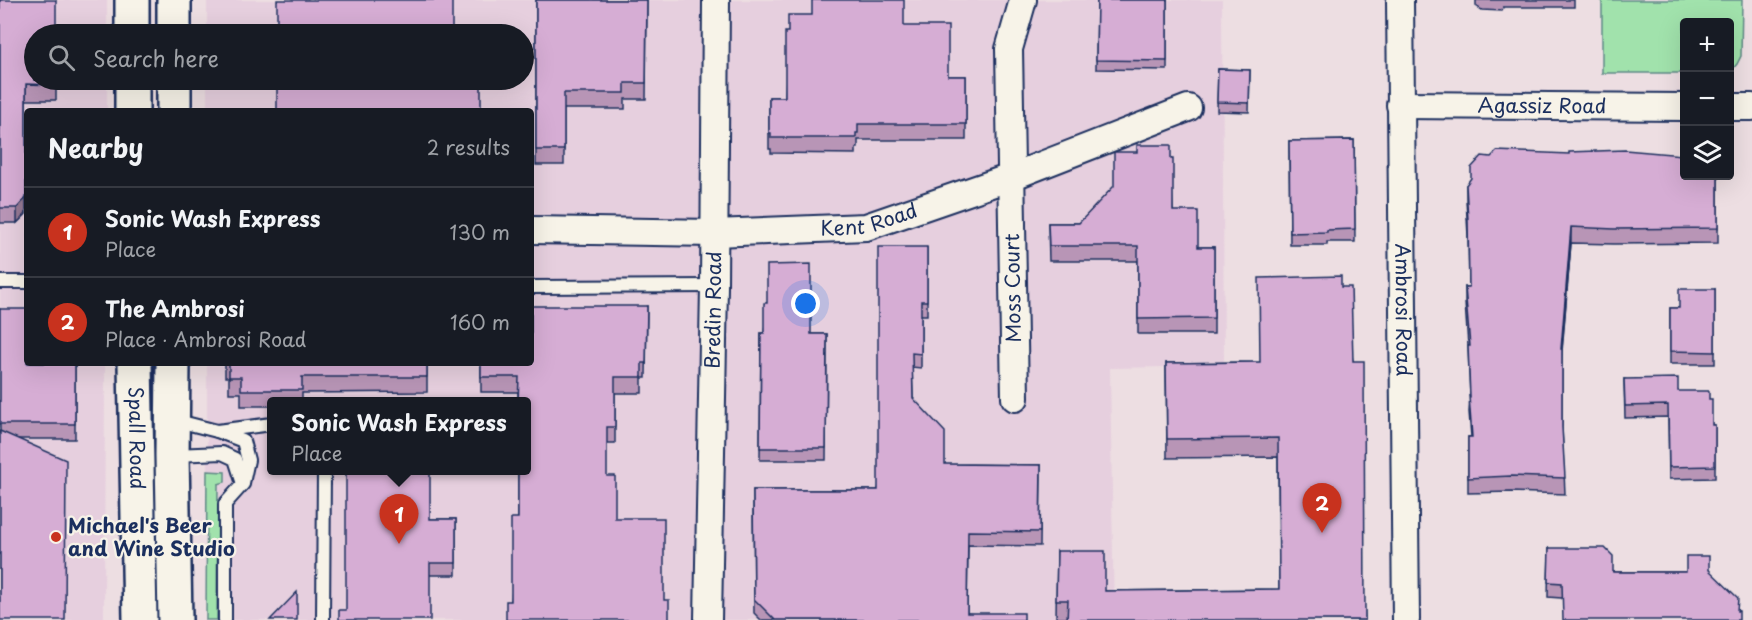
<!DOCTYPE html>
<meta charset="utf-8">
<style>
body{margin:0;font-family:"Playpen Sans",sans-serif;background:#20242c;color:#f1f3f6}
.controls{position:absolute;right:18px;top:18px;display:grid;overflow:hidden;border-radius:6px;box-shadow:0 6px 24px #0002}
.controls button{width:54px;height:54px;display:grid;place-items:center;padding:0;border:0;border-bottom:2px solid #363941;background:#171b24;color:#f1f3f6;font:30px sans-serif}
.you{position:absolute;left:806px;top:304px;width:21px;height:21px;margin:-15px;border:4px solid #fff;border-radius:50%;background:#1a73e8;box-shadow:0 0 0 9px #1a73e833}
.badge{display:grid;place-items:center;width:39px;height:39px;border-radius:50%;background:#c8321e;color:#fff;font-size:20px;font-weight:700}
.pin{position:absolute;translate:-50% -50px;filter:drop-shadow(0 2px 3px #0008)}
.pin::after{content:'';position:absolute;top:32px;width:21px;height:18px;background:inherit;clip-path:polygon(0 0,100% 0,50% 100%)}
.popup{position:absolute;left:267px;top:397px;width:264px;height:78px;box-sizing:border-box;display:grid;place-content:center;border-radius:6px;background:#171b24;filter:drop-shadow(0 2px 4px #0005);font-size:20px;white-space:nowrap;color:#9ea1a6}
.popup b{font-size:22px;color:#f1f3f6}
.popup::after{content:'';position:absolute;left:50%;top:100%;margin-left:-12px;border:12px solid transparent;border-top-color:#171b24}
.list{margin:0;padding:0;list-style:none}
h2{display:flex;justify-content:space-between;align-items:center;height:78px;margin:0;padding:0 24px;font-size:26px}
h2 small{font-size:20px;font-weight:400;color:#9ea1a6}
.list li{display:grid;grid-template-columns:39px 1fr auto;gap:18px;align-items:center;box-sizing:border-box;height:90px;padding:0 24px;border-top:2px solid #363941}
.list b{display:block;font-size:22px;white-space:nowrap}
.list p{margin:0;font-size:20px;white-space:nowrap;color:#9ea1a6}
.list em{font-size:20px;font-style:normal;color:#9ea1a6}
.icon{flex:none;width:33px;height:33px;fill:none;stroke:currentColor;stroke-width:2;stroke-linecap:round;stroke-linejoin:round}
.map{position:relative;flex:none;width:1752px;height:620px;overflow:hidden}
.search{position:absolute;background:#171b24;box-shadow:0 6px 24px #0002;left:24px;top:24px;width:510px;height:66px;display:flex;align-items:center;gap:15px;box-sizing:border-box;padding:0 21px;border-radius:33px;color:#9ea1a6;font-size:22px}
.panel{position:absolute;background:#171b24;box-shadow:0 6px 24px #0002;left:24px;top:108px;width:510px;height:258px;border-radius:6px}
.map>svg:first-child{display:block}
</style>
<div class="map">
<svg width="1752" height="620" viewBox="0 0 1752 620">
<rect width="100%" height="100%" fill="#eddee2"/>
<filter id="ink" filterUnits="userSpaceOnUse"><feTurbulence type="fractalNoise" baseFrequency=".0167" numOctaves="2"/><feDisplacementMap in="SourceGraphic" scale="12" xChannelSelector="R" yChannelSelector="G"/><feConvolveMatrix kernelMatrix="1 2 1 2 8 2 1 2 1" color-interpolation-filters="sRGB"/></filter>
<g filter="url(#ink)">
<g fill="#e6cfde" fill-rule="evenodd">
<path d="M 0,0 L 107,0 L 107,34 L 34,34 L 34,80 L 107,80 L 107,111 L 27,111 L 27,363 L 105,363 L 104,620 L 0,620 Z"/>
<path d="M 207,0 L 1222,0 L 1224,366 L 1110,368 L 1114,620 L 217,620 L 218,484 L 225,482 L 225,473 L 207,471 L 207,363 L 531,363 L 531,111 L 207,111 L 207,80 L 524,80 L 524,34 L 207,34 ZM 272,402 L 526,402 L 526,470 L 272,470 Z"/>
</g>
<g fill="#a1e2ac" stroke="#5e8885" stroke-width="1.5">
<path d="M 1602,0 L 1742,0 L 1741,56 L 1737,64 L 1730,72 L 1730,22 L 1684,22 L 1684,73 L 1602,73 Z"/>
<path d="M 207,471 L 225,472 L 225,482 L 218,484 L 217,620 L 206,620 Z"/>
</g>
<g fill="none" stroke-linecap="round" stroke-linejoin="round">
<g stroke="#1b2f5e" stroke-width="16">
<g id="lane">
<path d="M 0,282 L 27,282"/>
<path d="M 531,287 L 714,286"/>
<path d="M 174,420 L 217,431 L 243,441 L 248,460 L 243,483"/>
<path d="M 217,431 L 272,424"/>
<path d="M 174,455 L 222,453 L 235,459 L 243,484 L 225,504 L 225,620"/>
<path d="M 323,620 L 324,470"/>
</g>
</g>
<g stroke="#1b2f5e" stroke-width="30">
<g id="street">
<path id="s1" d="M 1400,0 L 1406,620"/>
<path id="s2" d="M 1400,105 L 1684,107"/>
<path d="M 1730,107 L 1752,107"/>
<path id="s3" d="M 531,230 L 714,233 L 866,227 L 1011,177 L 1188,108"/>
<path d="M 1015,398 L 1009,49 L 1023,0"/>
<path id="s4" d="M 708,620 L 714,286 L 716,0"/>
</g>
</g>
<g stroke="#1b2f5e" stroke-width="38">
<g id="secondary">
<path d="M 132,0 L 132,34"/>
<path d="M 174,34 L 174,0"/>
<path d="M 132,80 L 132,111"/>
<path d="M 174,111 L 174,80"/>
<path id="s5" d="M 135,363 L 140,620"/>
<path d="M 173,363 L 172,455 L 175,620"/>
</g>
</g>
<use href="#lane" stroke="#f7f3e8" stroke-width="12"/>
<use href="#street" stroke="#f7f3e8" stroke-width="26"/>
<use href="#secondary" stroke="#f7f3e8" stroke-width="33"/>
</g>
<g fill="#b895b6" stroke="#1b2f5e" stroke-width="1.5">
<path d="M 0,0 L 56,80 L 56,100 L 26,100 L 26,214 L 17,223 L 0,223 Z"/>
<path d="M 536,0 L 647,0 L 646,99 L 625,99 L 625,109 L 564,109 L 564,165 L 536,165 Z"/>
<path d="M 1097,0 L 1167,0 L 1167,70 L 1096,69 Z"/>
<path d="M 1476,0 L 1574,0 L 1574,7 L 1503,7 L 1502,11 L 1482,10 L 1476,6 Z"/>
<path d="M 812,15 L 904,26 L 948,76 L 966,76 L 966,140 L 858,140 L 858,148 L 856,148 L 856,154 L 771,153 L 771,149 L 769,149 L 769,97 L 785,97 L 788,32 Z"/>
<path d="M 1218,69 L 1250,70 L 1249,112 L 1217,111 Z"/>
<path d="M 1354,140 L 1355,242 L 1327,242 L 1327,245 L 1290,245 L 1289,141 Z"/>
<path d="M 1171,159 L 1173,211 L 1198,247 L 1214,247 L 1214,334 L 1138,334 L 1138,261 L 1049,261 L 1048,223 L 1079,223 Z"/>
<path d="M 1718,176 L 1718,243 L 1614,244 L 1571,243 L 1562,349 L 1562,428 L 1565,494 L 1511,492 L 1468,493 L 1468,437 L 1471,437 L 1469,412 L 1470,397 L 1468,346 L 1465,303 L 1465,287 L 1469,287 L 1468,236 L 1466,200 L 1466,185 Z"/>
<path d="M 927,247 L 927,315 L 921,315 L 921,368 L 912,367 L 913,398 L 945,464 L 1041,465 L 1040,546 L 968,545 L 967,613 L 1024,620 L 761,620 L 754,613 L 753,490 L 878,490 Z"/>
<path d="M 1341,287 L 1353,361 L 1365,620 L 1056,618 L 1057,551 L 1105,591 L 1279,589 L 1278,457 L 1167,458 L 1166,363 L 1260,362 Z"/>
<path d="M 1715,289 L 1715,364 L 1670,364 L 1670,308 L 1679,308 Z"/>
<path d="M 767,303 L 811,334 L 827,334 L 826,460 L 760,460 L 761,333 L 764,333 Z"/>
<path d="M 647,306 L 646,378 L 642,378 L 642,393 L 615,393 L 615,443 L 607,443 L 511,601 L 518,518 L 518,392 L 481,392 L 481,363 Z"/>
<path d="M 0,309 L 75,363 L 75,439 L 18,439 L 0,620 Z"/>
<path d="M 225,363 L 427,363 L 427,392 L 302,393 L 302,402 L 272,402 L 272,406 L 241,406 L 241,393 L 229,393 L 229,377 L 225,377 Z"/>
<path d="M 1624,379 L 1709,399 L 1712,425 L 1715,425 L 1715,478 L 1669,479 L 1668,417 L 1625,418 Z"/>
<path d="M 430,519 L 456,519 L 456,575 L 430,575 L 346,610 Z"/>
<path d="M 1549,548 L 1613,572 L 1686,572 L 1709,570 L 1738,611 L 1548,597 Z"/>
</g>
<g fill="#967994" stroke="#1b2f5e" stroke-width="1.5">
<path d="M 26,84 L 26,214 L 17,223 L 17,208 Z"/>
<path d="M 1571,227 L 1571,243 L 1561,364 L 1561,349 Z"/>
</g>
<g fill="#d6add4" stroke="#1b2f5e" stroke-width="1.5">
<path d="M 0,0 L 56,0 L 56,34 L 34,34 L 34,80 L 56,80 L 56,85 L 26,84 L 26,198 L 17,208 L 0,208 Z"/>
<rect x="277" y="0" width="175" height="34"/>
<path d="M 536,0 L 647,0 L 646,83 L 625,83 L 625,93 L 564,93 L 564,150 L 536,150 Z"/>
<path d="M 812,0 L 904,0 L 904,26 L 948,26 L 948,76 L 966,76 L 966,124 L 858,124 L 858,133 L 856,133 L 856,138 L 771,138 L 771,133 L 769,133 L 769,97 L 785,97 L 785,32 L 788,32 L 788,15 L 812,15 Z"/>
<path d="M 1097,0 L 1167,0 L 1167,61 L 1096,60 Z"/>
<path d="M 1218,69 L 1250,70 L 1249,103 L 1217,102 Z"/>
<rect x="277" y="80" width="204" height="31"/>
<path d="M 1354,140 L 1355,229 L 1327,230 L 1327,232 L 1290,233 L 1289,141 Z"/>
<path d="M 1137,145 L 1171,145 L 1171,159 L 1173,159 L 1173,211 L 1198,211 L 1198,247 L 1214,247 L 1214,318 L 1138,319 L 1138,246 L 1049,246 L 1048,223 L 1079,223 L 1114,186 L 1114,152 L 1137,152 Z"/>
<path d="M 1625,150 L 1682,155 L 1682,152 L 1684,152 L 1684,176 L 1718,176 L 1718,228 L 1614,229 L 1571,227 L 1561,349 L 1562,349 L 1562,427 L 1565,478 L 1511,476 L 1468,478 L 1468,437 L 1472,437 L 1469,396 L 1470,397 L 1468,346 L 1470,346 L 1465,287 L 1469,287 L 1468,220 L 1466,185 L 1471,178 L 1471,168 L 1482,156 L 1491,157 L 1497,151 L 1569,154 L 1569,152 Z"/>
<path d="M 878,247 L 927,247 L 927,301 L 921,301 L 921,354 L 912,353 L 913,398 L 945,432 L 945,464 L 1041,465 L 1040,532 L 968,531 L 967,613 L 1024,613 L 1024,620 L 775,620 L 754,599 L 753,490 L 878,490 Z"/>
<path d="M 811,264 L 811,334 L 827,334 L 826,448 L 760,448 L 761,333 L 764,333 L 764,303 L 767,303 L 767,265 Z"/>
<path d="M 1341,276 L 1341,287 L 1351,287 L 1353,361 L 1364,361 L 1365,620 L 1067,620 L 1068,600 L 1056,600 L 1057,551 L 1105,551 L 1105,591 L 1279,589 L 1278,438 L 1167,439 L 1166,363 L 1260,362 L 1259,278 Z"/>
<path d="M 1679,289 L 1715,289 L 1715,352 L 1670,351 L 1670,308 L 1679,308 Z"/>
<path d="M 531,306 L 647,306 L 646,363 L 642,363 L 642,377 L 615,377 L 615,427 L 607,427 L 607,476 L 615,476 L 615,518 L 664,518 L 664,600 L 669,600 L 669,620 L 506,620 L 506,601 L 511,601 L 511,518 L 518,518 L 518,471 L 526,471 L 526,402 L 518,402 L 519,377 L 481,377 L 481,363 L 531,363 Z"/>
<path d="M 0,309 L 27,309 L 27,363 L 75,363 L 75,424 L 0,424 Z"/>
<path d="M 229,363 L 427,363 L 427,377 L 302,377 L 302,390 L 241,390 L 241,377 L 229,377 Z"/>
<path d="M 1678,378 L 1678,391 L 1709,391 L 1709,399 L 1712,399 L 1712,425 L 1715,425 L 1715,466 L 1669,467 L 1668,405 L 1625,406 L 1624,379 Z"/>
<path d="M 0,431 L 66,460 L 65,620 L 0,620 Z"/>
<path d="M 346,471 L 430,471 L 430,519 L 456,519 L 456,563 L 430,563 L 430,620 L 339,620 L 339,610 L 346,610 Z"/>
<path d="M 1549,548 L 1605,548 L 1613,556 L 1613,572 L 1686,572 L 1686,556 L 1709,556 L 1709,570 L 1738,598 L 1737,611 L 1739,611 L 1739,620 L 1563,620 L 1562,583 L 1548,582 Z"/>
<path d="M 297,592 L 297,620 L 270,620 Z"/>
</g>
</g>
<circle fill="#c8321e" stroke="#f7f3e8" stroke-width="2" cx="56" cy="537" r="6"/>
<g text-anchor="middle" stroke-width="4.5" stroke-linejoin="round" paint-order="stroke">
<g font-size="20" fill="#1b2f5e" stroke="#f7f3e8">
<text dy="7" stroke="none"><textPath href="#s2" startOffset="142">Agassiz Road</textPath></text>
<text dy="7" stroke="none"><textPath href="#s3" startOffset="339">Kent Road</textPath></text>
<text transform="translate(1013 288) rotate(-91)" y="7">Moss Court</text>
<text dy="7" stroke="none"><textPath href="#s4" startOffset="310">Bredin Road</textPath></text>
<text dy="7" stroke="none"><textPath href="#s1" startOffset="310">Ambrosi Road</textPath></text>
<text dy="7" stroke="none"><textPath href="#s5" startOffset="75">Spall Road</textPath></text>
</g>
<g font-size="20" font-weight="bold" fill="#1b2f5e" stroke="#f7f3e8" text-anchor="start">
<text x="68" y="533">Michael's Beer<tspan x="68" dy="23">and Wine Studio</tspan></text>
</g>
</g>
</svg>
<div class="controls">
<button>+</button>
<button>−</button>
<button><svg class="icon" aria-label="layers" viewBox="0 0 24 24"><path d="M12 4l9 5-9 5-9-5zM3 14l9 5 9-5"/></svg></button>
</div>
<div class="you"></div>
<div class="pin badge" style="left:399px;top:544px">1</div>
<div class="popup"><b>Sonic Wash Express</b>Place</div>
<div class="pin badge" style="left:1322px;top:533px">2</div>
<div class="search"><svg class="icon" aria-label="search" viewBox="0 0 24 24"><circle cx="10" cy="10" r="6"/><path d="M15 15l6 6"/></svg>Search here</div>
<section class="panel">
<h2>Nearby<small>2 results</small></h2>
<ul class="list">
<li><span class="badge">1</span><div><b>Sonic Wash Express</b><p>Place</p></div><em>130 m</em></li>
<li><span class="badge">2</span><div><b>The Ambrosi</b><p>Place · Ambrosi Road</p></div><em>160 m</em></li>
</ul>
</section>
</div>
